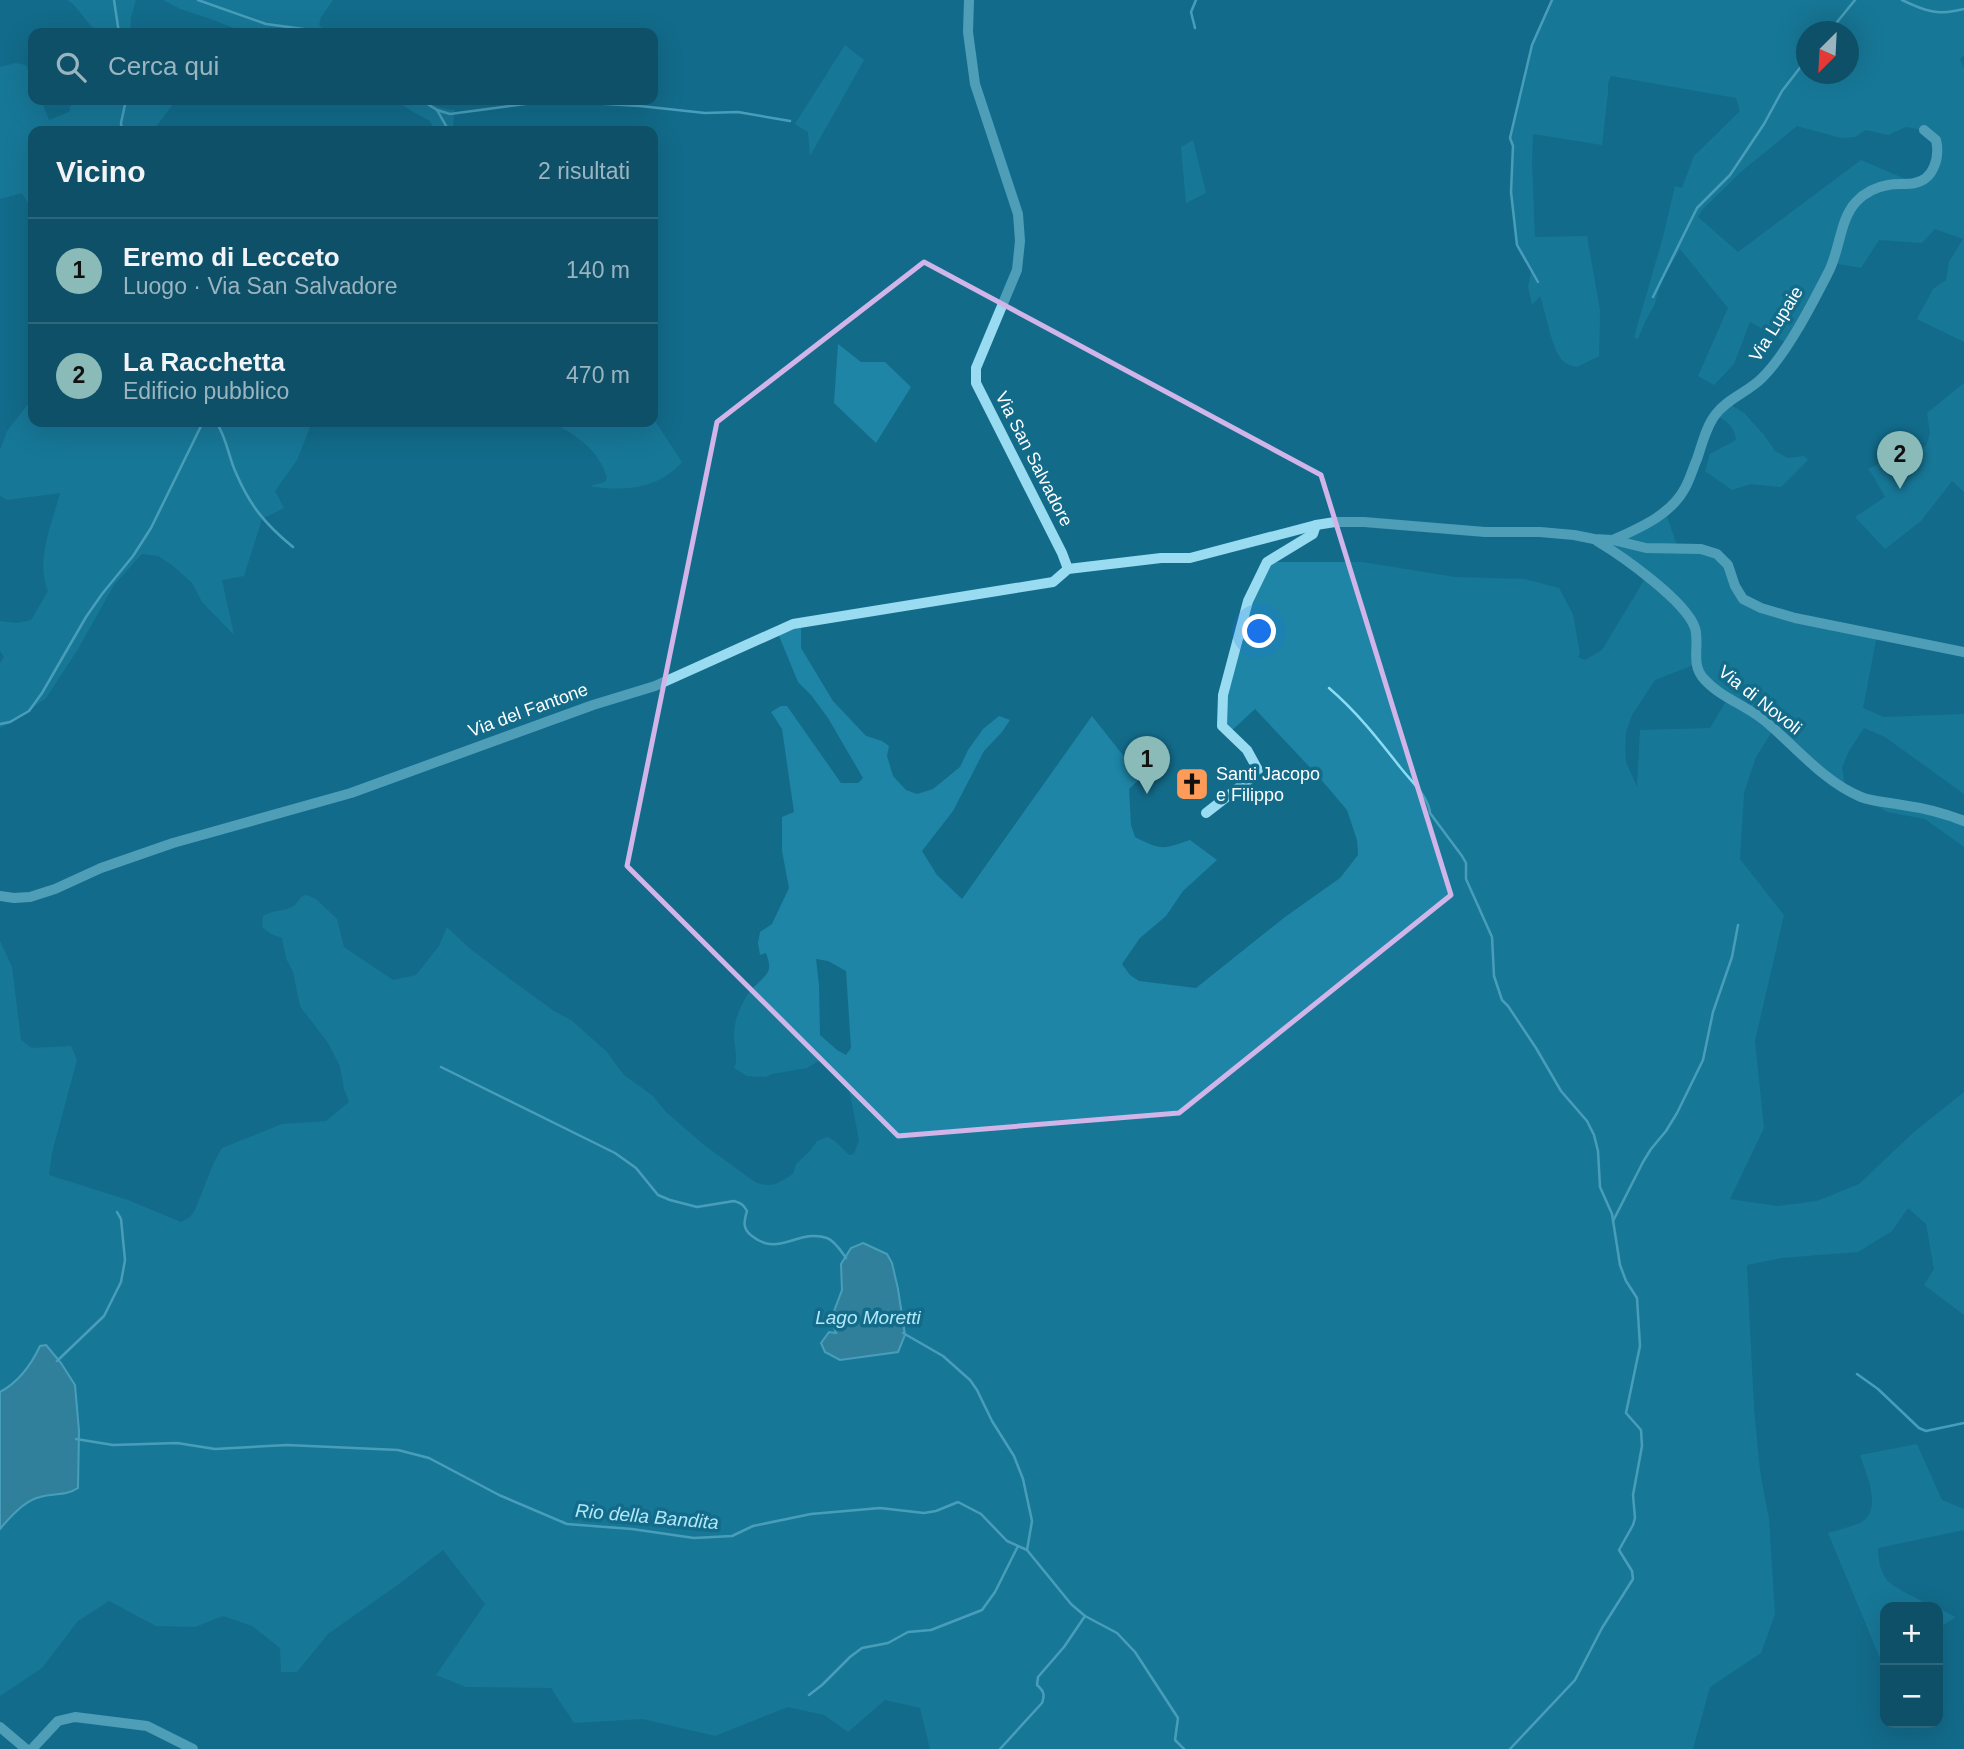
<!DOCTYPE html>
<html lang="it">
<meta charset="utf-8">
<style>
body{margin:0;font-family:Helvetica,sans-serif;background:#17576e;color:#f1f3f6}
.controls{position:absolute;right:21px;bottom:21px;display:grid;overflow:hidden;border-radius:14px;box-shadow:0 7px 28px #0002}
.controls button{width:63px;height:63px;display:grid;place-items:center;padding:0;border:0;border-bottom:2px solid #2e677c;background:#0e5068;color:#f1f3f6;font:35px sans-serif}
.compass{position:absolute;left:1796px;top:21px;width:63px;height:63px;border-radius:50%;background:#0e5068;box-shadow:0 7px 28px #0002;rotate:204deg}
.you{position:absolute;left:1260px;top:632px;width:24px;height:24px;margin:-18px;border:5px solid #fff;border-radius:50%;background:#1a73e8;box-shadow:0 0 0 10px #1a73e833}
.badge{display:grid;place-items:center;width:46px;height:46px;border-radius:50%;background:#8bbbb9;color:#111;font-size:23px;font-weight:700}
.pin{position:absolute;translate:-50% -58px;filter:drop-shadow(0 2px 4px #0008)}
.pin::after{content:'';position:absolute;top:37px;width:24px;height:21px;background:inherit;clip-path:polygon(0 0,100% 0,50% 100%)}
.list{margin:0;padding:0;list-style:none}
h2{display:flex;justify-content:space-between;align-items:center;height:91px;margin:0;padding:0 28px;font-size:30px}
h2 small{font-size:23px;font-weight:400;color:#9bb5c0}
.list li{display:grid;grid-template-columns:46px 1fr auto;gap:21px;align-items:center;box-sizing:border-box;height:105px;padding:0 28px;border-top:2px solid #2e677c}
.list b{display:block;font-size:26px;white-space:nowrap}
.list p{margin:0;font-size:23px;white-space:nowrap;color:#9bb5c0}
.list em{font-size:23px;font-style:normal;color:#9bb5c0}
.icon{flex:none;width:38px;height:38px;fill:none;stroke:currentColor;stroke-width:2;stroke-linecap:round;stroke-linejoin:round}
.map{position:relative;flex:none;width:1964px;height:1749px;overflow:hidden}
.search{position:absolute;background:#0e5068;box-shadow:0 7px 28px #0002;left:28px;top:28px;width:630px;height:77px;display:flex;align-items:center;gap:18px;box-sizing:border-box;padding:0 24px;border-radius:14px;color:#9bb5c0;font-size:26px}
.panel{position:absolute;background:#0e5068;box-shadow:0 7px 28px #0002;left:28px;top:126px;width:630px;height:301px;border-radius:14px}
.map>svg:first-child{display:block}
</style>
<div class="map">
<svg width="1964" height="1749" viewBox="0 0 1964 1749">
<rect width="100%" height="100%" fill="#136b8a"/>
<g fill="#1e85a6" fill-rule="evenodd">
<path d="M 67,0 L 136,0 L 131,17 L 130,33 L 97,33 L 73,4 Z"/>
<path d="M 163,0 L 333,0 L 321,17 L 319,25 L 324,29 L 329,30 L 332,28 L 345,33 L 247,33 L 208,18 L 180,9 Z"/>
<path d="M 1552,0 L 1964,0 L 1964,55 L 1960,59 L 1964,69 L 1964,342 L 1917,319 L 1933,289 L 1946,280 L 1949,262 L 1963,239 L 1935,229 L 1922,243 L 1879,240 L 1861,268 L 1833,263 L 1788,344 L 1750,322 L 1734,364 L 1714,385 L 1698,376 L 1728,308 L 1680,249 L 1660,283 L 1655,304 L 1645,322 L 1638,339 L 1634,337 L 1663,237 L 1675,186 L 1682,188 L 1694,156 L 1740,111 L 1736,98 L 1611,76 L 1608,83 L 1608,93 L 1602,145 L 1533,134 L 1532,162 L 1535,237 L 1587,236 L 1600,310 L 1599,356 L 1577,367 C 1572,366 1566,364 1562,360 C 1551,347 1546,313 1540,296 L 1532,305 L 1528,287 L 1531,271 L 1517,245 L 1515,226 L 1511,192 L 1513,146 L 1510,138 L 1532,45 ZM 1806,32 L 1848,32 L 1848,74 L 1806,74 ZM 1797,126 L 1841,138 L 1855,137 L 1866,130 L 1888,135 L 1906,127 L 1924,130 L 1938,150 L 1925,179 L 1915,183 L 1861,160 L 1738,252 L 1698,217 L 1703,209 L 1742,171 Z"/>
<path d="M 845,45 L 864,60 L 810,156 L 808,132 L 795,124 Z"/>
<path d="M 15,63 L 26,65 L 33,82 L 33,100 L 41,100 L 49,120 L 69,112 L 72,100 L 176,100 L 153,131 L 33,131 L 33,211 L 22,193 L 0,199 L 0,67 Z"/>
<path d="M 396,100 L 429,100 C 435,108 446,109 455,110 L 453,127 L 456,131 L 435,131 L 430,121 L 413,112 Z"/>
<path d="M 1193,140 L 1206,193 L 1186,203 L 1181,147 Z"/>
<path d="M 838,344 L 861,362 L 885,362 L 911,387 L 876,443 L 834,403 Z"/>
<path d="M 1964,383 L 1964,492 L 1952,481 L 1921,521 L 1885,549 L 1855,517 L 1885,497 L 1872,474 L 1868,469 L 1898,454 L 1926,446 L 1930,433 L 1927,413 Z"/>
<path d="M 33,398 L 33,422 L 312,422 L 297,460 L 275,491 L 284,508 L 262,519 L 244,576 L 222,580 L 234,635 L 202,602 L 192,583 L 172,565 L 158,556 L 142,554 L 114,585 L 78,649 L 46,698 L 14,721 L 0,728 L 0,663 L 4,657 L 0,651 L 0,621 L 17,623 L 31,620 L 48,591 C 35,561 52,524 60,493 L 7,500 L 0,496 L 0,450 L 7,431 Z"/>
<path d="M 1728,403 L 1744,413 L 1764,435 L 1775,451 L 1788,458 L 1804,456 L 1808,460 L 1781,487 L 1751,484 L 1732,490 L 1705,471 L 1710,454 L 1736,440 C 1734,426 1727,421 1715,415 Z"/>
<path d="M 653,418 L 682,462 C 659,489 622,492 590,486 L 605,482 L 607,478 C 600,451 575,433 550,422 L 653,422 Z"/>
<path d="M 1665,511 L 1678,548 L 1717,554 L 1744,599 L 1877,635 L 1863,708 L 1884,717 L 1964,714 L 1964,794 L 1885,737 L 1864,728 L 1849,751 L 1842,767 L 1845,789 L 1773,730 L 1756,757 L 1744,793 L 1740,859 L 1784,915 L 1755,1041 L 1764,1128 L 1730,1199 L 1777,1206 L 1817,1201 L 1859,1184 L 1914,1132 L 1964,1092 L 1964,1315 L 1924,1285 L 1934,1269 L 1926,1224 L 1908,1208 L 1892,1231 L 1858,1252 L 1781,1258 L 1747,1265 L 1754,1408 L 1760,1471 L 1769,1519 L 1775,1614 L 1761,1653 L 1710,1687 L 1693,1749 L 930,1749 L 920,1708 L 885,1700 L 848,1732 L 824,1715 L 788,1707 L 715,1736 L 643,1719 L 574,1723 L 551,1688 L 466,1687 L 436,1675 L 485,1604 L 443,1550 L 399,1584 L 328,1634 L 297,1672 L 281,1672 L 280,1648 L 252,1626 L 223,1616 L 195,1627 L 156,1626 L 109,1601 L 78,1621 L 42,1668 L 0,1696 L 0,941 L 12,967 L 21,1040 L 32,1048 L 71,1046 L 77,1060 L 52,1153 L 49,1175 L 128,1200 L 181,1222 L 190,1217 L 195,1210 L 214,1162 L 222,1148 L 282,1124 L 326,1121 L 349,1102 L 344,1089 L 340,1066 L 328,1043 L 300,1006 L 293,972 L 286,958 L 282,938 L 271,934 L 262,927 L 263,916 C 278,907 291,915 301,897 L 306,895 L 316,899 L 337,919 L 344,947 L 393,980 L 416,975 L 439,946 L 447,927 L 468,947 L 510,979 L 554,1011 L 571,1020 L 606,1051 L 624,1075 L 653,1096 L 666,1112 L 704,1145 L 755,1182 C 773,1189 778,1183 793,1174 L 796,1164 L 810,1151 L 817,1141 L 828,1137 L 836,1142 L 849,1155 L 854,1154 L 859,1140 L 849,1089 L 834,1076 L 833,1069 L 827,1063 L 820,1060 L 807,1068 L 772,1074 L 766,1077 L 747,1076 L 734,1068 C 739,1058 734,1047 734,1036 C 734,1026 736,1018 740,1009 C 744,1000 748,992 755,986 C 768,973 773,972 766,953 L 760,955 L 758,943 L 760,932 L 772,924 L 789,888 L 782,851 L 782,817 L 794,812 L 793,805 L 782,729 L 771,712 L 781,706 L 787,706 L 841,783 L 858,783 L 863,778 L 828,718 L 811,695 L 798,682 L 777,631 L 801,623 L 801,648 L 833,701 L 866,736 L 882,741 L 889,746 L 887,756 L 893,776 L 906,790 L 917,794 L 933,789 L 960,767 L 968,750 L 983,729 L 999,716 L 1010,720 L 1002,732 L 984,751 L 953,811 L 922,851 L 937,875 L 962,899 L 1092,716 L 1141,778 L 1129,789 L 1131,825 L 1135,837 C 1162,851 1163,849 1190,840 L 1217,860 L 1183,891 L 1166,916 L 1140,938 L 1122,964 L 1130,975 L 1139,981 L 1196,988 L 1285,917 L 1340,878 L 1358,855 L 1357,840 L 1347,810 L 1319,777 L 1255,709 L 1229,733 L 1222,726 L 1236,641 L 1267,562 L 1362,562 L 1455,577 L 1525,579 L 1559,588 L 1573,614 L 1580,654 L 1578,657 L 1585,660 L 1602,650 L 1646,577 L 1611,550 L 1613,540 ZM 1696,664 L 1728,698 L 1710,728 L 1640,730 L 1637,787 L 1626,762 L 1625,748 L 1626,732 L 1632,715 L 1655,680 ZM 816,959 L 828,961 L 846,971 L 851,1048 L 846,1055 L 837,1050 L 820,1035 L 819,985 Z"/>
<path d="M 1863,798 L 1964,821 L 1964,847 L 1925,819 L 1887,812 Z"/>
<path d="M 1917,1444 L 1942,1500 L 1964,1509 L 1964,1530 L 1878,1548 C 1878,1559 1880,1571 1887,1580 C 1896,1591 1941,1609 1956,1617 L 1938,1628 L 1938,1607 L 1885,1607 L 1885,1661 L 1882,1663 L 1828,1533 C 1838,1530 1850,1527 1860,1523 C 1884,1510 1866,1474 1860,1455 Z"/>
</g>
<g fill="#5899af" stroke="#8bdcf3" stroke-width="2">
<path d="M 863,1243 L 887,1254 L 892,1263 L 898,1289 L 905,1335 L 898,1352 L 840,1360 L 825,1352 L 821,1343 L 829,1332 L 836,1333 L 831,1319 L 842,1290 L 841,1264 L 851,1248 Z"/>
<path d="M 46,1345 L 61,1363 L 75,1385 L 79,1431 L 78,1488 C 66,1496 54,1493 40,1497 C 26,1500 9,1518 0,1529 L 0,1392 C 19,1382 31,1365 40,1346 Z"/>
</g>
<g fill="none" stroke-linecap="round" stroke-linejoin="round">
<g stroke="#8bdcf3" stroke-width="2.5">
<path d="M 114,0 L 119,33"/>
<path d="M 198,0 L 266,24 L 311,30 L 318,33"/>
<path d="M 1902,0 C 1925,11 1938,16 1964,9"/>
<path d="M 1195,28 L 1191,12 L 1196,0"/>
<path d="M 1829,32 L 1855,0"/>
<path d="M 421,100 L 437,110 L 450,114 L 533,103 L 572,102 L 640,106 L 705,113 L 738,112 L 790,121"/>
<path d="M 437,110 L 449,131"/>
<path d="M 122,131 L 121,123 L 126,100"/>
<path d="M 1538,282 L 1517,245 L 1511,192 L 1513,146 L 1510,138 L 1532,45 L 1552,0"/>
<path d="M 1653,297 L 1697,208 L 1730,175 L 1764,124 L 1782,91 L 1806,60"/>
<path d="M 216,422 C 227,438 228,456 236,473 C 250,506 266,525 293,547"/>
<path d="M 1329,688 C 1357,712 1378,739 1400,767 C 1410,780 1429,797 1430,813 L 1462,856 L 1466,863 L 1466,879 L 1492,937 L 1494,976 L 1502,1000 L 1508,1006 L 1536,1048 L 1561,1091 L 1587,1121 L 1594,1135 L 1598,1151 L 1600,1187 L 1612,1214 L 1620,1265 L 1626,1281 L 1637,1298 L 1640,1346 L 1626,1413 L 1641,1430 L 1642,1446 L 1633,1495 L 1635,1518 L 1633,1525 L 1619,1550 L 1632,1571 L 1633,1579 L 1602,1628 L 1575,1680 L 1510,1749"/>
<path d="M 0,724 L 10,722 L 29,711 L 42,693 L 86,617 L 102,594 L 133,556 L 151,528 L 203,422"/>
<path d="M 441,1067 L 615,1153 L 636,1168 L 658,1195 L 670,1200 L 697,1207 L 734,1201 C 741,1203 744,1205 747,1211 C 744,1221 742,1229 752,1236 C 779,1258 798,1228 827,1238 C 835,1241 841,1251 846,1258"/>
<path d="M 1613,1221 L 1643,1162 L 1651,1149 L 1666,1131 L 1677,1113 L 1703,1060 L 1713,1012 L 1732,957 L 1738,925"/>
<path d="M 903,1333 L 943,1356 L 970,1380 L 977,1390 L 992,1421 L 1014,1456 L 1023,1479 L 1032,1521 L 1027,1550"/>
<path d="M 57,1361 L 104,1316 L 121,1282 L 125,1260 L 121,1219 L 117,1212"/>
<path d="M 1857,1374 L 1878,1389 L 1919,1428 L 1926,1431 L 1964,1423"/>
<path d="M 76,1439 L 113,1445 L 177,1443 L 215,1449 L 287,1445 L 398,1450 L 429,1458 L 499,1495 L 567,1524 L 632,1529 L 694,1538 L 732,1536 L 753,1526 L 811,1514 L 880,1508 L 924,1513 L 936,1511 L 958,1502 L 981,1514 L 1007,1541 L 1027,1550 L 1071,1604 L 1085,1616 L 1117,1633 L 1135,1652 L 1178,1718 L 1175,1740 L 1184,1749"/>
<path d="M 809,1695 L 822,1685 L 850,1657 L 862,1648 L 888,1643 L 908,1632 L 931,1630 L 982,1610 L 995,1592 L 1018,1546"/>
<path d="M 1000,1749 L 1042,1703 C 1045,1695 1044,1691 1037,1685 L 1038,1677 L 1064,1647 L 1085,1616"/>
</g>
<g stroke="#99dbf0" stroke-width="10">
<path d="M 969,0 L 968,32 L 975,84 L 1018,214 L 1020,241 L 1017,270 L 976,368 L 976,383 L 1062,553 L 1068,569"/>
<path d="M 1613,540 C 1639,528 1671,515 1685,488 C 1690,479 1693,468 1697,459 C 1702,445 1706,426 1716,414 C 1727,399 1748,392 1762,378 C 1788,352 1812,304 1829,271 C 1840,249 1840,219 1856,202 C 1865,192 1876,187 1888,185 C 1897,183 1906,185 1915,183 C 1934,179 1940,157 1936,140 L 1924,130"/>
<path d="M 1597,541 C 1622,556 1686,601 1695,628 C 1700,645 1690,664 1704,679 C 1721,698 1746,705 1765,721 C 1795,746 1824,782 1861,797 C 1873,802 1889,802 1902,805 C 1924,808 1944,813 1964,821"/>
<path d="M 1206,813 L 1255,775 L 1258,770 L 1247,750 L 1222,726 L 1223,695 L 1248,601 L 1267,562 L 1313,534 L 1316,525"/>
<path d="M 0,896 L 14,898 L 30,897 L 55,889 L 101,868 L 173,843 L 351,793 L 593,705 L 655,686 L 793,624 L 1053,582 L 1068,569 L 1161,558 L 1190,558 L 1316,525 L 1335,522 L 1364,522 L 1485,532 L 1540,532 L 1574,535 L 1594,539 L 1613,540 L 1646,548 L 1701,549 L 1717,554 L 1728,565 L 1735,586 L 1743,599 L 1761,608 L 1795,618 L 1964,652"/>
<path d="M 0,1727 L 26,1749"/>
<path d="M 32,1749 L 58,1721 L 75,1717 L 147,1726 L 193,1749"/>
</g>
</g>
<path d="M0 0H1964V1749H0ZM 924,262 L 1321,475 L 1451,895 L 1179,1113 L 898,1136 L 627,866 L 717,422 Z" fill="#136b8a" fill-opacity=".55" fill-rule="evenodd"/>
<path fill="none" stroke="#d1b5e9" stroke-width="5" stroke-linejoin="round" d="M 924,262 L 1321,475 L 1451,895 L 1179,1113 L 898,1136 L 627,866 L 717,422 Z"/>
<defs>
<g id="church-square" transform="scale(1.75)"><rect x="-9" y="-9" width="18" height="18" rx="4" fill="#ff9b58" stroke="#136b8a"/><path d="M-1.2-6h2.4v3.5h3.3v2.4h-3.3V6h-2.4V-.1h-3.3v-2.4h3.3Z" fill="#111"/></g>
</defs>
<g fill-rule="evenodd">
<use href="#church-square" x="1192" y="784"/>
</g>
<g text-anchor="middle" stroke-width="7" stroke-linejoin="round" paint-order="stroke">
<g font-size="18" fill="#fff" stroke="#136b8a">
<text transform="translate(1776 324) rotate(-58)" y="6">Via Lupaie</text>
<text transform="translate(1034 459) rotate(63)" y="6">Via San Salvadore</text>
<text transform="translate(1760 700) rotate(38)" y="6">Via di Novoli</text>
<text transform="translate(528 710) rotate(-20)" y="6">Via del Fantone</text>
</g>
<g font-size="18" fill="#fff" stroke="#136b8a" text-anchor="start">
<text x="1216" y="780">Santi Jacopo<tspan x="1216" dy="21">e Filippo</tspan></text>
</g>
<g font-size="19" font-style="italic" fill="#b2e8f8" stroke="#136b8a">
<text x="868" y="1324">Lago Moretti</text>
<text transform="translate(647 1516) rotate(5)" y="7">Rio della Bandita</text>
</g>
</g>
</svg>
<div class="controls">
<button>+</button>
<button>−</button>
</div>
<svg class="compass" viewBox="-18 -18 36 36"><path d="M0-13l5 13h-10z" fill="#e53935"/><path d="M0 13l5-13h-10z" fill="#9bb5c0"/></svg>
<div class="you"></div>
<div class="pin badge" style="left:1147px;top:794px">1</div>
<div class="pin badge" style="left:1900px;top:489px">2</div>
<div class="search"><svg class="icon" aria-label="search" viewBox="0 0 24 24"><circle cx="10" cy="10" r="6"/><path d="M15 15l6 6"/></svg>Cerca qui</div>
<section class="panel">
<h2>Vicino<small>2 risultati</small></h2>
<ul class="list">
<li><span class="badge">1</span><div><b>Eremo di Lecceto</b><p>Luogo · Via San Salvadore</p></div><em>140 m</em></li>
<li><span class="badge">2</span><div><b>La Racchetta</b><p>Edificio pubblico</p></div><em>470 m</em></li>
</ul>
</section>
</div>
